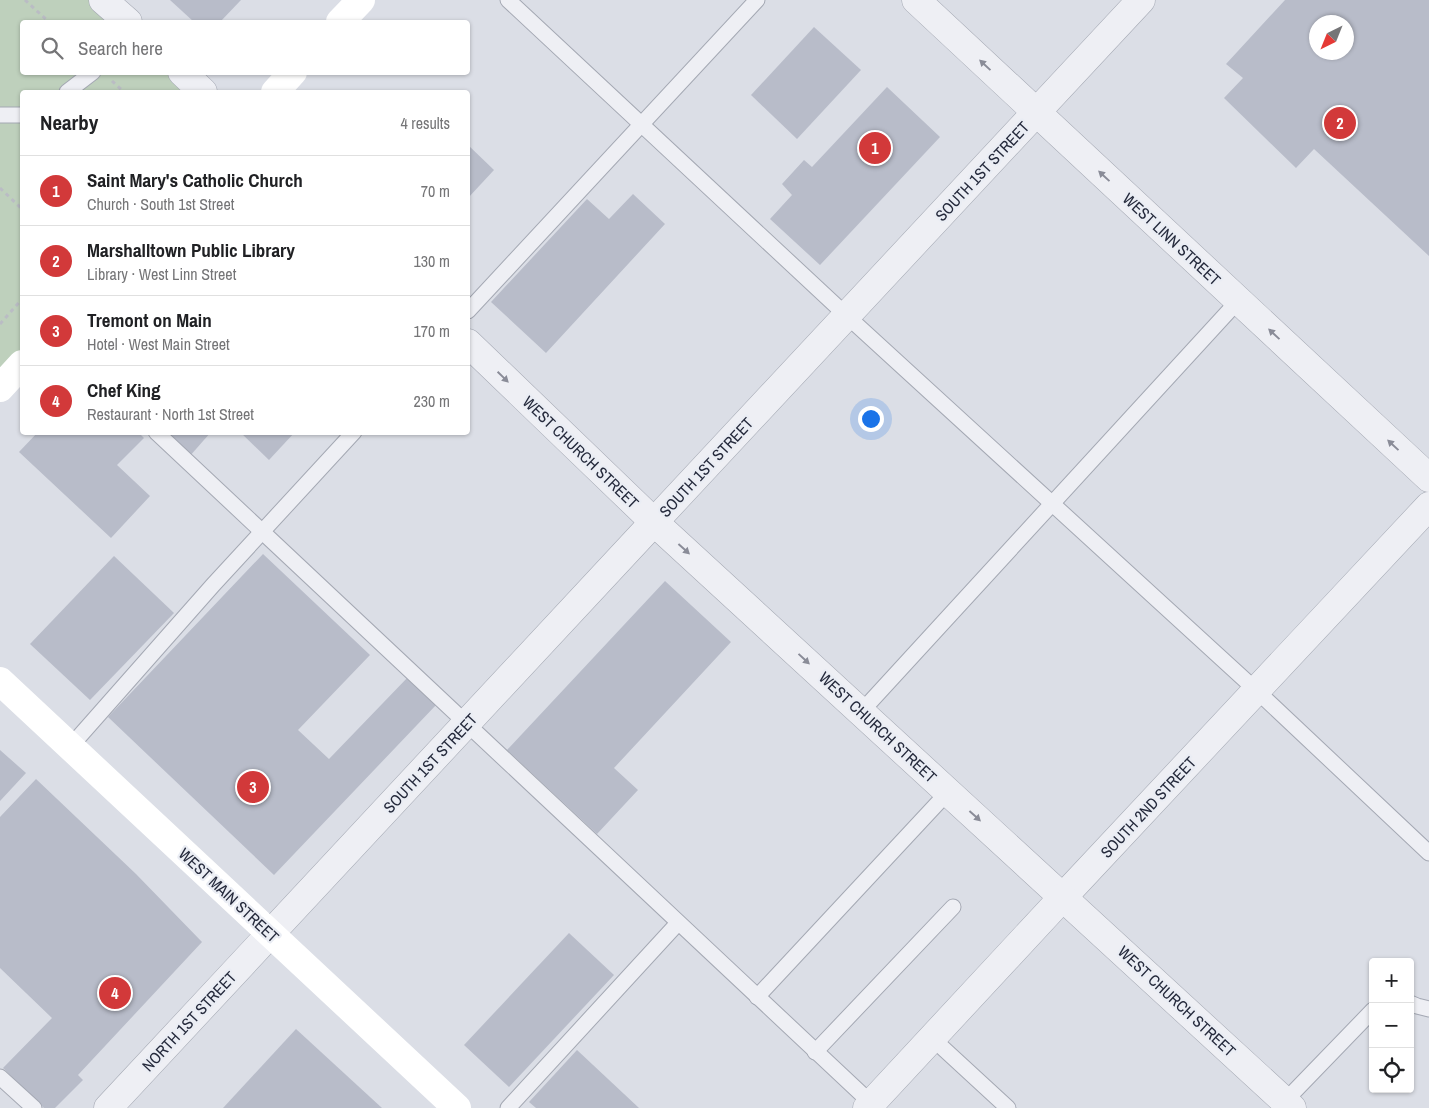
<!DOCTYPE html>
<meta charset="utf-8">
<style>
body{margin:0;font-family:"Archivo Narrow",sans-serif;background:#f2f2f2;color:#202124}
.controls{position:absolute;right:15px;bottom:15px;display:grid;overflow:hidden;border-radius:5px;box-shadow:0 1px 4px #0004}
.controls button{width:45px;height:45px;display:grid;place-items:center;padding:0;border:0;border-bottom:1px solid #e0e0e0;background:#fff;color:#202124;font:25px sans-serif}
.compass{position:absolute;left:1309px;top:15px;width:45px;height:45px;border-radius:50%;background:#fff;box-shadow:0 1px 4px #0004;rotate:223deg}
.you{position:absolute;left:870px;top:418px;width:18px;height:18px;margin:-12px;border:4px solid #fff;border-radius:50%;background:#1a73e8;box-shadow:0 0 0 8px #1a73e833}
.badge{display:grid;place-items:center;width:32px;height:32px;border-radius:50%;background:#d2393a;color:#fff;font-size:16px;font-weight:700}
.pin{position:absolute;translate:-50% -50%;border:2px solid #fff;box-shadow:0 1px 5px #0006}
.list{margin:0;padding:0;list-style:none}
h2{display:flex;justify-content:space-between;align-items:center;height:65px;margin:0;padding:0 20px;font-size:21px}
h2 small{font-size:16px;font-weight:400;color:#757577}
.list li{display:grid;grid-template-columns:32px 1fr auto;gap:15px;align-items:center;box-sizing:border-box;height:70px;padding:0 20px;border-top:1px solid #e0e0e0}
.list b{display:block;font-size:19px;white-space:nowrap}
.list p{margin:0;font-size:16px;white-space:nowrap;color:#757577}
.list em{font-size:16px;font-style:normal;color:#757577}
.icon{flex:none;width:28px;height:28px;fill:none;stroke:currentColor;stroke-width:2;stroke-linecap:round;stroke-linejoin:round}
.map{position:relative;flex:none;width:1429px;height:1108px;overflow:hidden}
.search{position:absolute;background:#fff;box-shadow:0 1px 4px #0004;left:20px;top:20px;width:450px;height:55px;display:flex;align-items:center;gap:12px;box-sizing:border-box;padding:0 18px;border-radius:5px;color:#757577;font-size:19px}
.panel{position:absolute;background:#fff;box-shadow:0 1px 4px #0004;left:20px;top:90px;width:450px;height:345px;border-radius:5px}
.map>svg:first-child{display:block}
</style>
<div class="map">
<svg width="1429" height="1108" viewBox="0 0 1429 1108">
<rect width="100%" height="100%" fill="#dbdee6"/>
<path fill="#bed0bc" d="M 0,0 L 103,0 L 128,22 L 22,22 L 22,72 L 182,73 L 204,92 L 22,92 L 22,364 L 0,388 Z"/>
<g fill="#b8bcc9" fill-rule="evenodd">
<path d="M 170,0 L 241,0 L 220,22 L 194,22 Z"/>
<path d="M 1285,0 L 1429,0 L 1429,256 L 1314,149 L 1296,168 L 1224,98 L 1243,78 L 1226,64 ZM 1316,22 L 1346,22 L 1346,52 L 1316,52 Z"/>
<path d="M 814,27 L 861,70 L 797,139 L 751,95 Z"/>
<path d="M 887,87 L 940,137 L 820,265 L 770,219 L 792,195 L 782,184 L 804,160 L 812,167 Z"/>
<path d="M 468,145 L 494,170 L 468,198 Z"/>
<path d="M 633,194 L 665,224 L 546,353 L 491,302 L 587,199 L 609,219 Z"/>
<path d="M 38,432 L 138,432 L 144,438 L 117,465 L 150,496 L 111,538 L 19,452 Z"/>
<path d="M 163,432 L 211,432 L 189,457 Z"/>
<path d="M 240,432 L 295,432 L 269,460 Z"/>
<path d="M 263,554 L 370,655 L 298,730 L 329,759 L 409,676 L 437,704 L 274,875 L 108,717 Z"/>
<path d="M 114,556 L 174,613 L 90,700 L 30,644 Z"/>
<path d="M 665,581 L 731,642 L 614,768 L 638,790 L 597,834 L 507,750 Z"/>
<path d="M 0,750 L 26,773 L 0,801 Z"/>
<path d="M 36,779 L 136,874 L 202,942 L 78,1075 L 83,1080 L 55,1108 L 44,1108 L 3,1068 L 52,1018 L 0,968 L 0,817 Z"/>
<path d="M 569,933 L 614,975 L 509,1087 L 464,1045 Z"/>
<path d="M 296,1029 L 382,1108 L 223,1108 Z"/>
<path d="M 577,1050 L 639,1108 L 536,1108 L 529,1102 Z"/>
</g>
<g fill="none" stroke-linecap="round" stroke-linejoin="round">
<g stroke="#a4a8b3" stroke-width="17">
<g id="service">
<path d="M 508,0 L 847,316 L 1257,691 L 1429,853"/>
<path d="M 67,92 L 93,72"/>
<path d="M 0,115 L 22,115"/>
<path d="M 468,311 L 757,0"/>
<path d="M 156,432 L 871,1103"/>
<path d="M 861,712 L 1238,301"/>
<path d="M 70,747 L 213,585 L 354,432"/>
<path d="M 757,997 L 948,792"/>
<path d="M 1410,1003 L 1417,1006 L 1429,1009"/>
<path d="M 932,1038 L 1008,1108"/>
<path d="M 815,1052 L 953,907"/>
<path d="M 0,1077 L 34,1108"/>
<path d="M 1285,1101 L 1373,1010"/>
<path d="M 508,1108 L 678,923"/>
</g>
</g>
<g stroke="#a4a8b3" stroke-width="29">
<g id="minor">
<path d="M 916,0 L 1429,478"/>
<path d="M 654,522 L 1141,0"/>
<path d="M 1063,897 L 1429,506"/>
</g>
</g>
<g stroke="#a4a8b3" stroke-width="29">
<g id="tertiary">
<path d="M 103,0 L 128,22"/>
<path d="M 182,72 L 203,92"/>
<path d="M 468,343 L 654,522 L 1292,1108"/>
<path d="M 108,1108 L 654,522"/>
<path d="M 867,1108 L 1063,897"/>
</g>
</g>
<g stroke="#babcc4" stroke-width="3" stroke-dasharray="4 4" stroke-linecap="butt">
<path d="M 25,0 L 49,22"/>
<path d="M 112,81 L 124,92"/>
<path d="M 0,188 L 22,209"/>
<path d="M 0,324 L 22,299"/>
</g>
<use href="#service" stroke="#eeeff4" stroke-width="15"/>
<use href="#minor" stroke="#eeeff4" stroke-width="28"/>
<use href="#tertiary" stroke="#eeeff4" stroke-width="28"/>
<g stroke="#fff" stroke-width="28">
<path d="M 340,22 L 361,0"/>
<path d="M 275,92 L 293,72"/>
<path d="M 0,388 L 22,364"/>
<path d="M 0,681 L 457,1108"/>
</g>
</g>
<defs><path id="oneway-solid" d="M-6-.8H1V-3.2L6.5 0L1 3.2V.8H-6Z" transform="scale(1.25)"/></defs>
<g fill="#8a8c98">
<use href="#oneway-solid" transform="translate(985 65) rotate(-137)"/>
<use href="#oneway-solid" transform="translate(1104 176) rotate(-137)"/>
<use href="#oneway-solid" transform="translate(1274 334) rotate(-137)"/>
<use href="#oneway-solid" transform="translate(503 377) rotate(44)"/>
<use href="#oneway-solid" transform="translate(1393 445) rotate(-137)"/>
<use href="#oneway-solid" transform="translate(684 549) rotate(42)"/>
<use href="#oneway-solid" transform="translate(804 659) rotate(43)"/>
<use href="#oneway-solid" transform="translate(975 816) rotate(42)"/>
</g>
<g text-anchor="middle" stroke-width="4.5" stroke-linejoin="round" paint-order="stroke">
<g font-size="16" fill="#252a3c" stroke="#eaedf4">
<text transform="translate(982 171) rotate(-47)" y="6">SOUTH 1ST STREET</text>
<text transform="translate(1172 239) rotate(43)" y="6">WEST LINN STREET</text>
<text transform="translate(581 452) rotate(44)" y="6">WEST CHURCH STREET</text>
<text transform="translate(706 467) rotate(-47)" y="6">SOUTH 1ST STREET</text>
<text transform="translate(878 727) rotate(43)" y="6">WEST CHURCH STREET</text>
<text transform="translate(430 763) rotate(-47)" y="6">SOUTH 1ST STREET</text>
<text transform="translate(1148 807) rotate(-47)" y="6">SOUTH 2ND STREET</text>
<text transform="translate(229 895) rotate(43)" y="6">WEST MAIN STREET</text>
<text transform="translate(1177 1001) rotate(43)" y="6">WEST CHURCH STREET</text>
<text transform="translate(189 1021) rotate(-47)" y="6">NORTH 1ST STREET</text>
</g>
</g>
</svg>
<div class="controls">
<button>+</button>
<button>−</button>
<button><svg class="icon" aria-label="locate" viewBox="0 0 24 24"><circle cx="12" cy="12" r="6"/><path d="M12 2v4M12 18v4M2 12h4M18 12h4"/></svg></button>
</div>
<svg class="compass" viewBox="-18 -18 36 36"><path d="M0-13l5 13h-10z" fill="#e53935"/><path d="M0 13l5-13h-10z" fill="#757577"/></svg>
<div class="you"></div>
<div class="pin badge" style="left:875px;top:148px">1</div>
<div class="pin badge" style="left:1340px;top:123px">2</div>
<div class="pin badge" style="left:253px;top:787px">3</div>
<div class="pin badge" style="left:115px;top:993px">4</div>
<div class="search"><svg class="icon" aria-label="search" viewBox="0 0 24 24"><circle cx="10" cy="10" r="6"/><path d="M15 15l6 6"/></svg>Search here</div>
<section class="panel">
<h2>Nearby<small>4 results</small></h2>
<ul class="list">
<li><span class="badge">1</span><div><b>Saint Mary's Catholic Church</b><p>Church · South 1st Street</p></div><em>70 m</em></li>
<li><span class="badge">2</span><div><b>Marshalltown Public Library</b><p>Library · West Linn Street</p></div><em>130 m</em></li>
<li><span class="badge">3</span><div><b>Tremont on Main</b><p>Hotel · West Main Street</p></div><em>170 m</em></li>
<li><span class="badge">4</span><div><b>Chef King</b><p>Restaurant · North 1st Street</p></div><em>230 m</em></li>
</ul>
</section>
</div>
